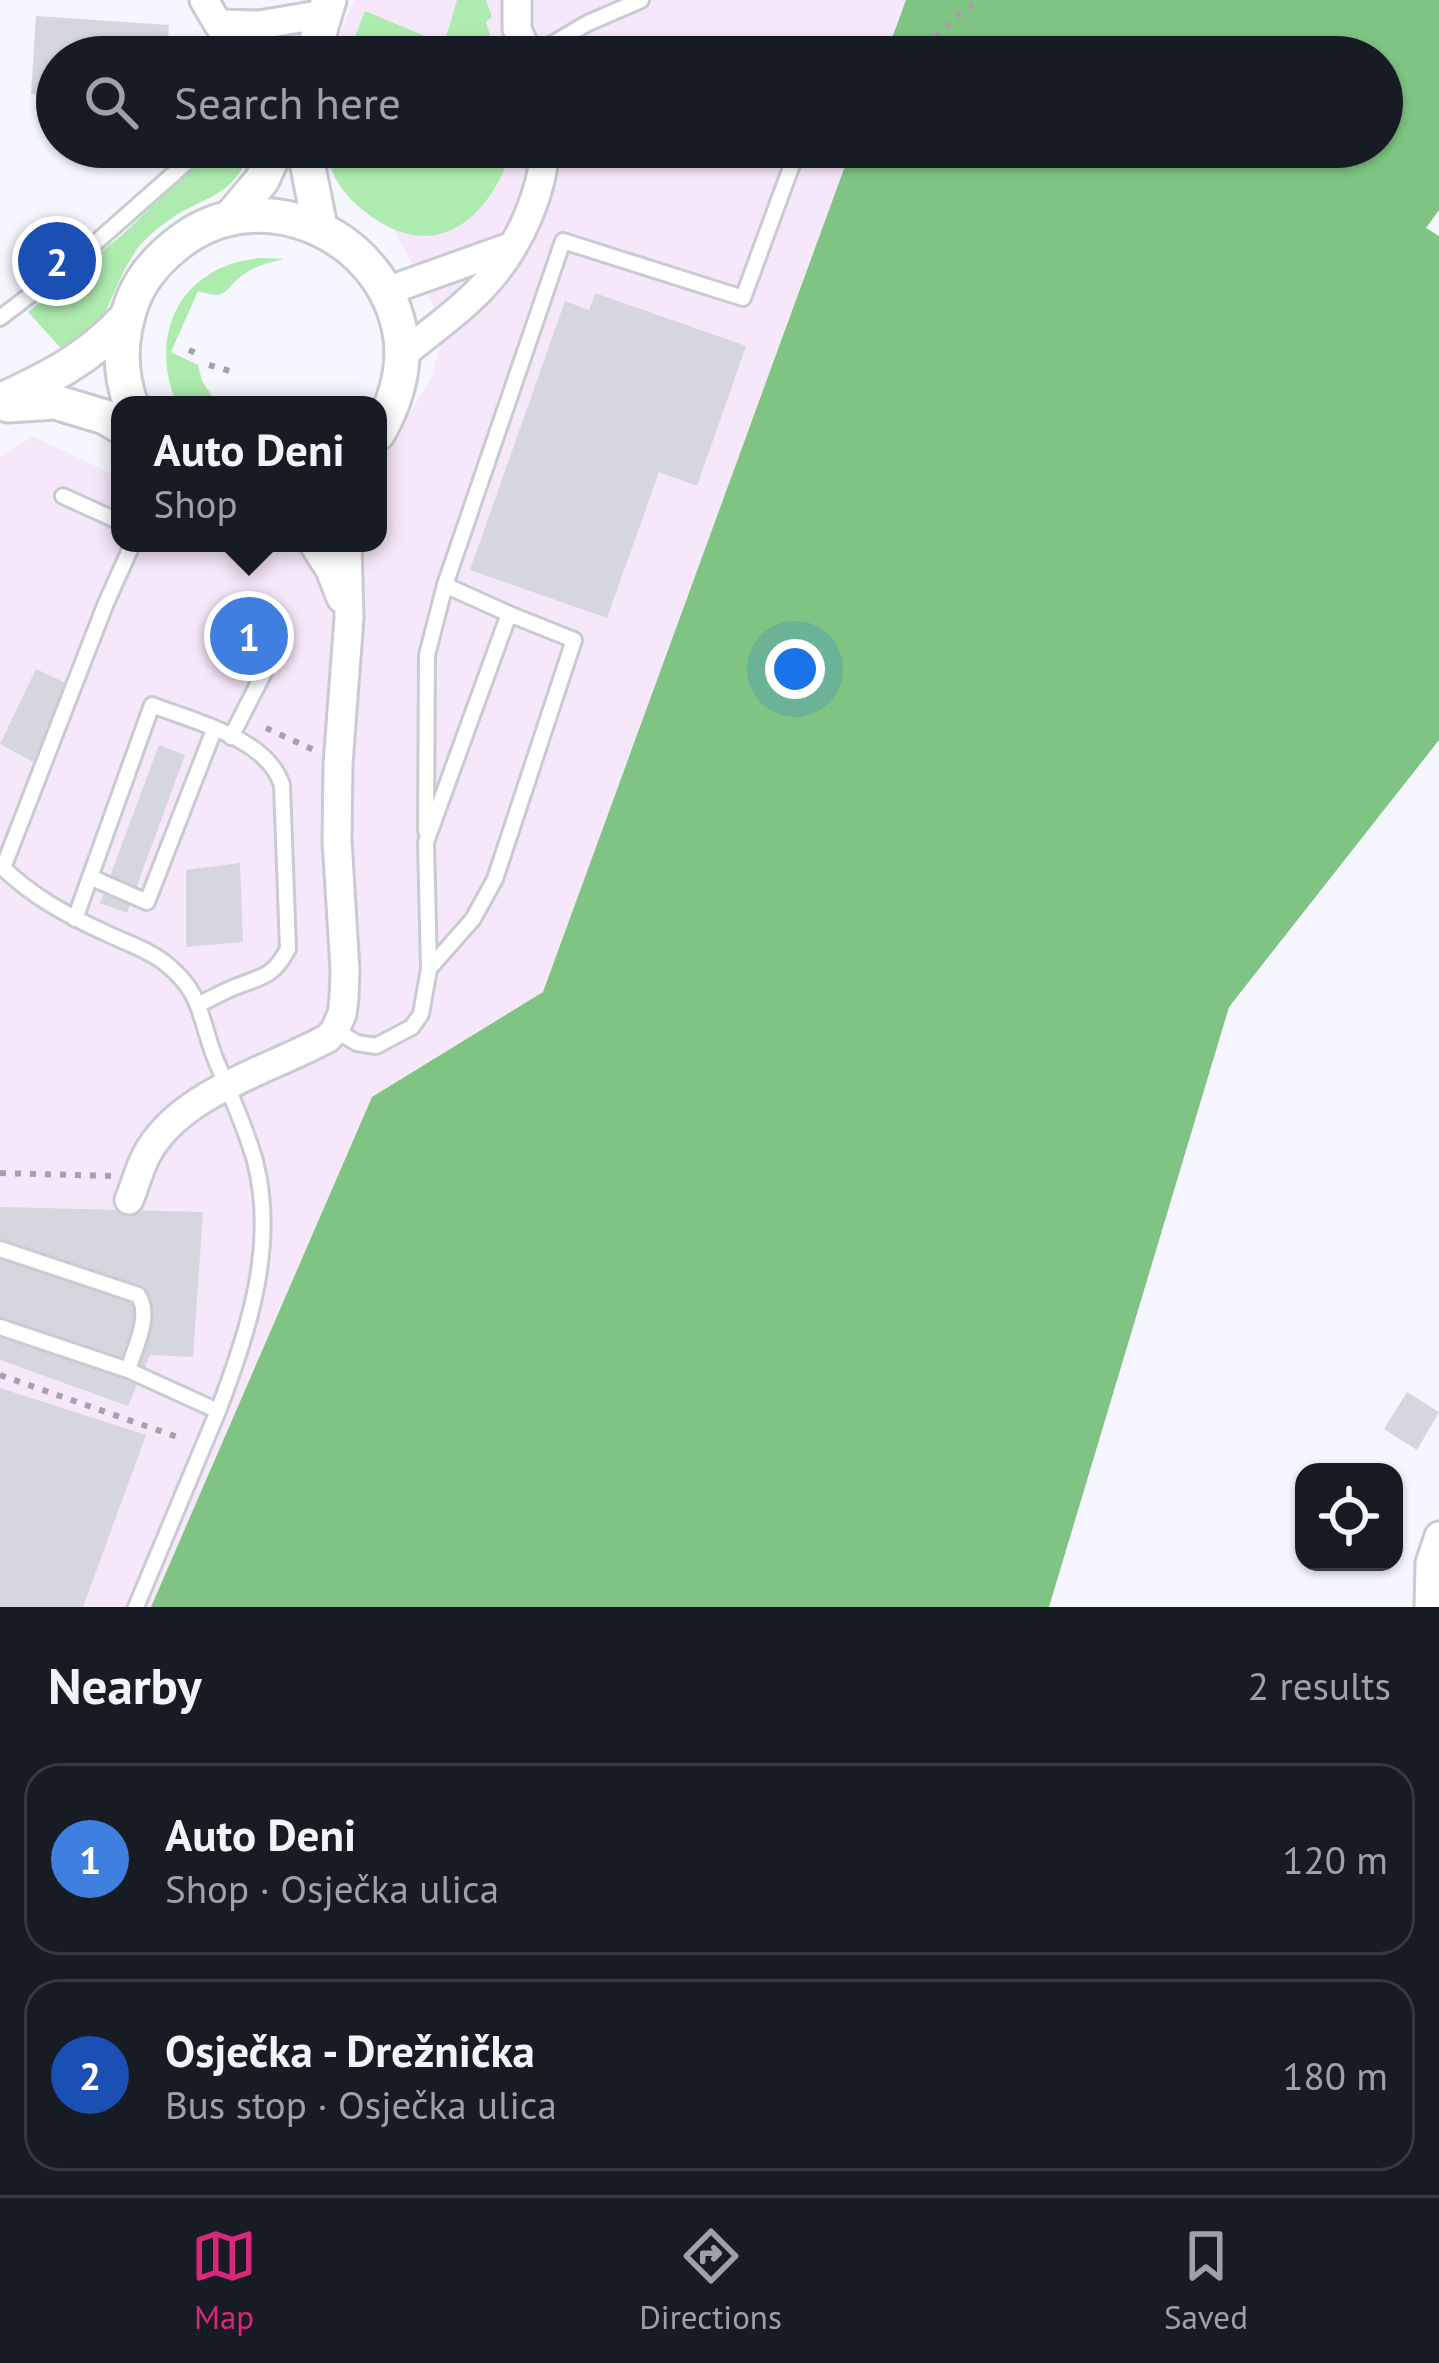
<!DOCTYPE html>
<meta charset="utf-8">
<style>
body{margin:0;font-family:"PT Sans",sans-serif;background:#242831;color:#f1f3f6}
.controls{position:absolute;right:36px;bottom:36px;display:grid;overflow:hidden;border-radius:24px;box-shadow:0 3px 9px #0004}
.controls button{width:108px;height:108px;display:grid;place-items:center;padding:0;border:0;border-bottom:3px solid #363941;background:#171b24;color:#f1f3f6;font:60px sans-serif}
.you{position:absolute;left:795px;top:669px;width:42px;height:42px;margin:-30px;border:9px solid #fff;border-radius:50%;background:#1a73e8;box-shadow:0 0 0 18px #1a73e833}
.badge{display:grid;place-items:center;width:78px;height:78px;border-radius:50%;background:#db2777;color:#fff;font-size:39px;font-weight:700}
.pin{position:absolute;translate:-50% -50%;border:6px solid #fff;box-shadow:0 3px 12px #0006}
.popup{position:absolute;left:111px;top:396px;width:276px;height:156px;box-sizing:border-box;display:grid;place-content:center;border-radius:24px;background:#171b24;filter:drop-shadow(0 3px 9px #0005);font-size:39px;white-space:nowrap;color:#9ea1a6}
.popup b{font-size:45px;color:#f1f3f6}
.popup::after{content:'';position:absolute;left:50%;top:100%;margin-left:-24px;border:24px solid transparent;border-top-color:#171b24}
.list{margin:0;padding:0;list-style:none}
h2{display:flex;justify-content:space-between;align-items:center;height:156px;margin:0;padding:0 48px;font-size:51px}
h2 small{font-size:39px;font-weight:400;color:#9ea1a6}
.list li{display:grid;grid-template-columns:78px 1fr auto;gap:36px;align-items:center;box-sizing:border-box;height:192px;margin:0 24px 24px;padding:0 24px;border:3px solid #363941;border-radius:36px}
.list b{display:block;font-size:45px;white-space:nowrap}
.list p{margin:0;font-size:39px;white-space:nowrap;color:#9ea1a6}
.list em{font-size:39px;font-style:normal;color:#9ea1a6}
.icon{flex:none;width:66px;height:66px;fill:none;stroke:currentColor;stroke-width:2;stroke-linecap:round;stroke-linejoin:round}
.map{position:relative;flex:none;width:1439px;height:1607px;overflow:hidden}
.search{position:absolute;background:#171b24;box-shadow:0 3px 9px #0004;left:36px;right:36px;top:36px;height:132px;display:flex;align-items:center;gap:30px;box-sizing:border-box;padding:0 42px;border-radius:66px;color:#9ea1a6;font-size:45px}
.sheet{height:588px;background:#171b24}
nav{display:flex;justify-content:space-around;align-items:center;box-sizing:border-box;height:168px;border-top:3px solid #363941;background:#171b24;font-size:33px;color:#9ea1a6}
nav a{display:grid;justify-items:center;gap:6px}
nav .on{color:#db2777}
.map>svg:first-child{display:block}
</style>
<div class="map">
<svg width="1439" height="1607" viewBox="0 0 1439 1607">
<rect width="100%" height="100%" fill="#f6f7fe"/>
<g fill="#f7e7fa">
<path d="M 354,0 L 906,0 L 885,57 L 330,57 Z"/>
<path d="M 351,147 L 852,147 L 543,993 L 372,1097 L 151,1607 L 0,1607 L 0,457 L 33,436 L 120,478 L 120,543 L 378,543 L 378,461 L 430,381 L 445,328 Z"/>
</g>
<g fill="#adebaf">
<path d="M 457,0 L 486,0 L 492,17 L 486,22 L 497,57 L 347,57 L 365,11 L 444,44 Z"/>
<path d="M 214,147 L 244,165 C 230,192 210,197 185,210 C 170,218 152,232 140,245 C 124,266 116,289 105,313 C 98,330 82,343 68,356 L 28,312 L 123,234 Z"/>
<path d="M 326,147 L 513,147 C 491,216 439,266 369,215 C 345,197 329,176 326,147 Z"/>
<path d="M 261,258 L 284,259 C 272,262 258,265 247,272 C 223,287 231,302 198,291 L 171,352 L 198,365 L 202,381 L 218,405 L 177,405 C 147,333 181,265 261,258 Z"/>
</g>
<path fill="#7fc482" d="M 906,0 L 1439,0 L 1439,210 L 1426,228 L 1439,236 L 1439,740 L 1229,1007 L 1049,1607 L 151,1607 L 372,1097 L 543,992 L 852,147 L 1382,147 L 1382,57 L 885,57 Z"/>
<g fill="#d5d6de">
<path d="M 36,16 L 169,25 L 167,57 L 57,57 L 57,95 L 31,94 Z"/>
<path d="M 595,293 L 746,346 L 697,486 L 659,472 L 607,618 L 470,570 L 565,301 L 589,310 Z"/>
<path d="M 36,669 L 70,685 L 33,762 L 0,744 Z"/>
<path d="M 159,745 L 185,755 L 127,913 L 100,903 Z"/>
<path d="M 240,863 L 243,942 L 186,947 L 186,870 Z"/>
<path d="M 0,1207 L 203,1212 L 193,1357 L 150,1355 L 128,1406 L 0,1360 Z"/>
<path d="M 0,1388 L 146,1435 L 83,1607 L 0,1607 Z"/>
<path d="M 1407,1392 L 1439,1412 L 1417,1450 L 1384,1429 Z"/>
</g>
<g fill="none" stroke-linecap="round" stroke-linejoin="round">
<g stroke="#c9cbd2" stroke-width="20">
<g id="service">
<path d="M 530,57 L 588,23 L 641,0"/>
<path d="M 0,318 L 76,260 L 204,147"/>
<path d="M 63,496 L 120,522"/>
<path d="M 445,585 L 563,241 L 743,298 L 793,162"/>
<path d="M 231,737 L 275,651"/>
<path d="M 426,831 L 427,655 L 445,585 L 509,614"/>
<path d="M 0,865 C 31,896 68,916 108,934 C 127,943 149,950 165,963 C 203,993 199,1017 215,1058 C 229,1092 245,1125 255,1161 C 277,1245 248,1333 218,1411 L 128,1370 L 0,1327"/>
<path d="M 3,868 L 106,603 L 133,543"/>
<path d="M 90,877 L 147,902 L 214,730"/>
<path d="M 75,919 L 152,705 C 195,722 267,738 282,785 L 288,949 C 273,977 263,976 235,987 C 222,992 211,999 199,1004"/>
<path d="M 335,1030 L 357,1043 L 376,1046 L 412,1027 L 421,1014 L 429,969 L 473,919 L 495,879 L 574,640 L 509,614 L 426,842 L 429,969"/>
<path d="M 0,1249 L 138,1295 C 152,1315 135,1347 128,1370"/>
<path d="M 136,1607 L 218,1411"/>
</g>
</g>
<g stroke="#c9cbd2" stroke-width="33">
<g id="minor">
<path d="M 204,0 C 216,21 227,40 244,57"/>
<path d="M 517,0 L 517,29 L 529,57"/>
<path d="M 220,24 L 259,25 L 324,14"/>
<path d="M 387,291 L 510,247"/>
<path d="M 401,356 C 432,330 468,306 493,275 C 521,241 543,191 545,147"/>
<path d="M 313,543 L 330,570 L 341,598"/>
<path d="M 129,1200 C 135,1186 139,1169 146,1156 C 178,1093 270,1070 328,1038 L 335,1030 L 342,1014 L 344,998 L 345,970 L 337,840 L 338,764 L 349,618 L 347,543"/>
<path d="M 1429,1607 L 1430,1563 L 1439,1536"/>
</g>
</g>
<g stroke="#c9cbd2" stroke-width="39">
<g id="tertiary">
<path d="M 312,57 L 329,0"/>
<path d="M 304,147 L 320,227"/>
<path d="M 230,218 L 262,180 L 277,147"/>
<path d="M 0,401 C 51,377 87,360 126,318"/>
<path d="M 8,405 L 55,402 L 105,417 L 120,426"/>
<path d="M 131,405 C 118,369 120,332 134,297 C 144,274 161,256 181,241 C 261,181 378,232 399,327 C 408,365 396,401 378,433"/>
</g>
</g>
<g stroke="#a2a3a8" stroke-width="6" stroke-dasharray="6 9" stroke-linecap="butt">
<path d="M 912,57 L 977,0"/>
<path d="M 760,147 L 774,153"/>
<path d="M 189,350 L 200,355"/>
<path d="M 209,365 L 237,373"/>
<path d="M 266,728 L 314,750"/>
<path d="M 0,1173 L 111,1176"/>
<path d="M 0,1375 L 183,1439"/>
</g>
<use href="#service" stroke="#fff" stroke-width="14"/>
<use href="#minor" stroke="#fff" stroke-width="27"/>
<use href="#tertiary" stroke="#fff" stroke-width="33"/>
</g>
</svg>
<div class="controls">
<button><svg class="icon" aria-label="locate" viewBox="0 0 24 24"><circle cx="12" cy="12" r="6"/><path d="M12 2v4M12 18v4M2 12h4M18 12h4"/></svg></button>
</div>
<div class="you"></div>
<div class="pin badge" style="left:249px;top:636px;background:#3f7fe0">1</div>
<div class="popup"><b>Auto Deni</b>Shop</div>
<div class="pin badge" style="left:57px;top:261px;background:#1a4fb4">2</div>
<div class="search"><svg class="icon" aria-label="search" viewBox="0 0 24 24"><circle cx="10" cy="10" r="6"/><path d="M15 15l6 6"/></svg>Search here</div>
</div>
<section class="sheet">
<h2>Nearby<small>2 results</small></h2>
<ul class="list">
<li><span class="badge" style="background:#3f7fe0">1</span><div><b>Auto Deni</b><p>Shop · Osječka ulica</p></div><em>120 m</em></li>
<li><span class="badge" style="background:#1a4fb4">2</span><div><b>Osječka - Drežnička</b><p>Bus stop · Osječka ulica</p></div><em>180 m</em></li>
</ul>
</section>
<nav>
<a class="on"><svg class="icon" aria-label="map" viewBox="0 0 24 24"><path d="M3 6l6-2 6 2 6-2v14l-6 2-6-2-6 2zM9 4v14M15 6v14"/></svg>Map</a>
<a><svg class="icon" aria-label="directions" viewBox="0 0 24 24"><path d="M12 3l9 9-9 9-9-9zM9 14v-3h6M13 9l2 2-2 2"/></svg>Directions</a>
<a><svg class="icon" aria-label="saved" viewBox="0 0 24 24"><path d="M7 4h10v16l-5-4-5 4z"/></svg>Saved</a>
</nav>
